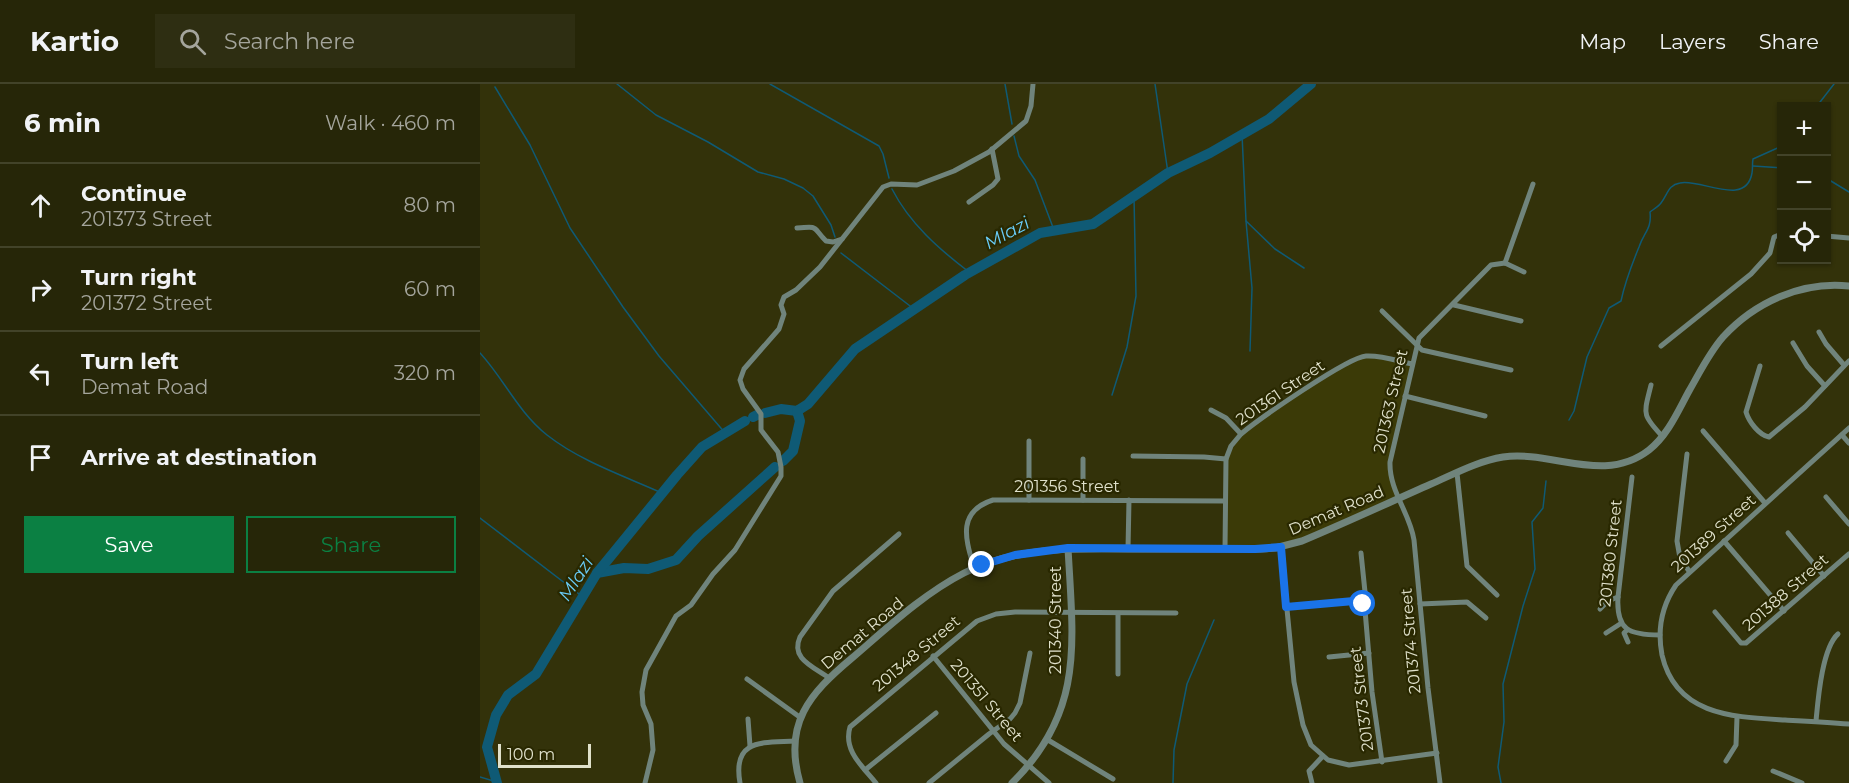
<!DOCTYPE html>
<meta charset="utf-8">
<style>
body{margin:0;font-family:Montserrat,sans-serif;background:#2e2e12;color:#f1f3f6}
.controls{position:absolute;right:18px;top:18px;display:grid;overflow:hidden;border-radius:0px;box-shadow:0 2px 4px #0004}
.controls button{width:54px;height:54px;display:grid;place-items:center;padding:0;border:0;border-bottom:2px solid #424329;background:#262608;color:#f1f3f6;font:30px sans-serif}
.scale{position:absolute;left:18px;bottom:15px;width:93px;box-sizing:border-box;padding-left:6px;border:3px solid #e0e1cb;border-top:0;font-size:16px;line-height:21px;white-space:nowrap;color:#e0e1cb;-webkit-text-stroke:4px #292800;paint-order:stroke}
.stop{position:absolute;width:18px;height:18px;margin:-14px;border:4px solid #1a73e8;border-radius:50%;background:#fff}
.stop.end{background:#1a73e8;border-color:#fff;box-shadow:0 2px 6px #0008}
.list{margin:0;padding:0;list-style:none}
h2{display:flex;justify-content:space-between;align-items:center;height:78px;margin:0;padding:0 24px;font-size:26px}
h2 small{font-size:20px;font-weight:400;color:#a4a59c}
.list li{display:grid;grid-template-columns:39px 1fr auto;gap:18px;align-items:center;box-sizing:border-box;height:84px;padding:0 24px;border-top:2px solid #424329}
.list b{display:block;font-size:22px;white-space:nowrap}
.list p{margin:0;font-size:20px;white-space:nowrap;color:#a4a59c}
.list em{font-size:20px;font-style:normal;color:#a4a59c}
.actions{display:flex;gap:12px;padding:18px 24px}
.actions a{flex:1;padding:14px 0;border:2px solid #0b8043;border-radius:0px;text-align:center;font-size:21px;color:#0b8043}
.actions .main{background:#0b8043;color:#fff}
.icon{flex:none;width:33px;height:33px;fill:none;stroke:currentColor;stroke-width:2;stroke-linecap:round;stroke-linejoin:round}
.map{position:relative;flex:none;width:1369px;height:699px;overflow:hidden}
header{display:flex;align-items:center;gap:36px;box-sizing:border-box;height:84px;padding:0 30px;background:#262608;border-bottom:2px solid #424329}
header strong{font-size:28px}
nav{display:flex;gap:33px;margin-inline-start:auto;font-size:21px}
.search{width:420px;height:54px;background:#2e2e12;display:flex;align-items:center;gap:15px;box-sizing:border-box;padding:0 21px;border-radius:0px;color:#a4a59c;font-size:22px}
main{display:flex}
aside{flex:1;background:#262608}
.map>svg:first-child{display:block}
</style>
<header>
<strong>Kartio</strong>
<div class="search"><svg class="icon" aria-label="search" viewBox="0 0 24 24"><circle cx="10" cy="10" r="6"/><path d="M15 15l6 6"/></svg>Search here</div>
<nav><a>Map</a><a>Layers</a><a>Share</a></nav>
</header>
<main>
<aside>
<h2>6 min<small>Walk · 460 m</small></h2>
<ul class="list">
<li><svg class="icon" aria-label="ahead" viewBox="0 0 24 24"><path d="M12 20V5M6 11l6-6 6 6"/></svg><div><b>Continue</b><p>201373 Street</p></div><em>80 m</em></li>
<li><svg class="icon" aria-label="right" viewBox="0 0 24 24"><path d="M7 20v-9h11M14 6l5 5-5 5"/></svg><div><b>Turn right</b><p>201372 Street</p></div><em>60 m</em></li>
<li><svg class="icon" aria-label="left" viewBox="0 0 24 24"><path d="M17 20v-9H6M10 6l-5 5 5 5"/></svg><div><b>Turn left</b><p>Demat Road</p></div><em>320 m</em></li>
<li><svg class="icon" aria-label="arrive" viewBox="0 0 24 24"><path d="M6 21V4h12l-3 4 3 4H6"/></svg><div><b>Arrive at destination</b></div></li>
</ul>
<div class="actions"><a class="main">Save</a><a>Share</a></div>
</aside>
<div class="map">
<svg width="1369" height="699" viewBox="0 0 1369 699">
<rect width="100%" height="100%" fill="#33320a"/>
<path fill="#3b3a07" d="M 887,272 L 932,280 L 910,378 L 918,415 L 807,461 L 745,465 L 747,375 L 761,350 L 848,291 Z"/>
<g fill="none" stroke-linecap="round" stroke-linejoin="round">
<g stroke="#0f5a75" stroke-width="1.5">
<path d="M 137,0 L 176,31 L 228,58 L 278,88 L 304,95 L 323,104 L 333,112 L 351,141 L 355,153"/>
<path d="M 290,0 L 399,62 L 403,70 L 409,94"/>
<path d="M 525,0 L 532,40"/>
<path d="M 675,0 L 688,89"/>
<path d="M 15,3 L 50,61 L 90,144 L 143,223 L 179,272 L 246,350"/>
<path d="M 1337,22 L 1354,0"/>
<path d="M 762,50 L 766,137 L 772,204 L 770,267"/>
<path d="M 534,52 L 539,72 L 555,96 L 574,146"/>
<path d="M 1273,82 L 1302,84"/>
<path d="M 1346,94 L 1369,108"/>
<path d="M 412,105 C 430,140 459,165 489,188"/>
<path d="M 766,137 L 795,165 L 824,184"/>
<path d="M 361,169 L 434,225"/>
<path d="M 0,269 C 24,295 38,328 67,351 C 100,377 144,392 182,409"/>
<path d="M 632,311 L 647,263 L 656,212 L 654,113"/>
<path d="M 1089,336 L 1094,327 L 1107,273 L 1129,224 L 1141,217 C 1145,198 1152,180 1159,163 C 1164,148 1172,145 1170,128 C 1174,125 1179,122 1181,119 C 1188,110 1188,101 1200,99 C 1220,94 1266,124 1272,89 C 1273,84 1272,80 1273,75 L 1302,62"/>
<path d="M 0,434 L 103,513"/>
<path d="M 0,693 L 17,698"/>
<path d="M 693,699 L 694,666 L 707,600 L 734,536"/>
<path d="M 1021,699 L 1018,683 L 1024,638 L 1023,600 L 1043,522 L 1055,485 L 1052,438 L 1063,424 L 1066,397"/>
</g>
<g stroke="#0f5a75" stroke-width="10">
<path d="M 285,329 L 301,325 L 317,327 L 328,320 L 375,265 L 485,191 L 560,149 L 613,140 L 688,89 L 730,69 L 789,35 L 831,0"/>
<path d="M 273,333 L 277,331"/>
<path d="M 303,377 L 313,367 L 320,337 L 317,327"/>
<path d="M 117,489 L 144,484 L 168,485 L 196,476 L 218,452 L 295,383"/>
<path d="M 17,699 L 7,663 L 16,631 L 28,611 L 56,590 L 117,489 L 197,391 L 222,363 L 265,337"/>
</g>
<g stroke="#70847c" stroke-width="5">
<path d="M 489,118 L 513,101 L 518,95 L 512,65"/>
<path d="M 317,144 C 340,142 332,143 346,157 L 353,158 L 362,155"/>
<path d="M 1346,152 L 1369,154"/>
<path d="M 1025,179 L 1053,100"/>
<path d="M 974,221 L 1041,237"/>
<path d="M 902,227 L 942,266 L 1031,286"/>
<path d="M 1339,248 L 1346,260 L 1364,281"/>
<path d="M 1313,259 L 1327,282 L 1345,302"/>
<path d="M 1181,262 L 1271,190 L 1290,169 L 1294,153 L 1302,150"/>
<path d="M 1280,282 L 1266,328 C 1269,338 1279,351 1289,353 L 1325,323 L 1369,277"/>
<path d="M 1171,301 C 1164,330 1161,330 1183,353"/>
<path d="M 925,312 L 1005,332"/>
<path d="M 731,326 L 746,334 L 761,350"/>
<path d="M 1369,344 L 1196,501 C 1181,523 1177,545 1182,571 C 1196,632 1254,633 1305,636 C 1326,637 1348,638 1369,640"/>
<path d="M 1223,347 L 1285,419"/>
<path d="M 1362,351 L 1369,359"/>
<path d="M 1207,370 L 1197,457 L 1200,474 L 1209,487"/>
<path d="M 653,372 L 724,373 L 746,375"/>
<path d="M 977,389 L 987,482 L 1017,511"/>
<path d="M 1152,393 L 1138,513 C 1136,546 1149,551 1180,551"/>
<path d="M 1346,413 L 1369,440"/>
<path d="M 549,416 L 549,357"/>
<path d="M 603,416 L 603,375"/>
<path d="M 1308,449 L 1344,492"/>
<path d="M 1244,457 L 1304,527"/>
<path d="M 801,463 L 814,598 L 823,641 L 831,661 L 848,676 L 869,681 L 957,669"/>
<path d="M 648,465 L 649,416"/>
<path d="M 745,465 L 746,375 L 751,362 L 761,350 C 779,335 868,273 886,272 C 901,271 918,277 932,280"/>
<path d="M 881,469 L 885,508 L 883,520"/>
<path d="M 494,484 C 486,456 476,428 513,416 L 745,417"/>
<path d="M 940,520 L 987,518 L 1006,534"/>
<path d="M 806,523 L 874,517 L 883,520 L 885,526 L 892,608 L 902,678"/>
<path d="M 1120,525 L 1128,517 L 1138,513"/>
<path d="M 1235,528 L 1261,559 L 1266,559 L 1369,470"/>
<path d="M 638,530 L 638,590"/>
<path d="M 1147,546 L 1144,549 L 1148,558"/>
<path d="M 1126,549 L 1140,540"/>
<path d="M 453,572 L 524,660 L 569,699"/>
<path d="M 849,573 L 889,569"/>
<path d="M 349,594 C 334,583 310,575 320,553 L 353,507 L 419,450"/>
<path d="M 267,595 L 321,634"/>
<path d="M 268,635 L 270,662"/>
<path d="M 1336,637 C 1338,616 1342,564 1358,550"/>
<path d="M 568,656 L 633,695"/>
<path d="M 1246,677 L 1256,661 L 1257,633"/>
<path d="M 385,686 L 456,629"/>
<path d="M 1293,687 L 1322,699"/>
<path d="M 165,699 L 173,666 L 171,640 L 163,621 L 162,608 L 166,586 L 196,532 L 211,521 L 233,490 L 255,466 L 301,392 L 301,383 L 298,368 L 281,346 L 281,330 L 263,305 L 260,296 L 264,285 L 299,245 L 304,230 L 301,221 L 304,213 L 316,206 L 340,183 L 403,103 L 411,100 L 437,101 L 445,98 L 474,87 L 509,68 L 546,37 L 551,22 L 553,0"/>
<path d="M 260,699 C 252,654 283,659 315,657"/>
<path d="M 396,699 C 382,682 363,666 370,643 L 497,537 L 516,530 L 535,528 L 696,529"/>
<path d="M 449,699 L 509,650 L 530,635 L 535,629 L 540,619 L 550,569"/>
<path d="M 832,699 L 829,687 L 843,672"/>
<path d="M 960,699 L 948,604 L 934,456 C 930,429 909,407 910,378 L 939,254 L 1011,181 L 1025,179 L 1044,188"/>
</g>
<g stroke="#70847c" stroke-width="7">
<path d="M 320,699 C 303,640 329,610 372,574 C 407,544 443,510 484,489 C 536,463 592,464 649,465 C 681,465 713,465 745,465 C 761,465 778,466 795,464 L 822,457 C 865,439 908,419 951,400 C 974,390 998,377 1023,373 C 1072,366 1124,401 1169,366 C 1188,351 1198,327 1209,307 C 1220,288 1229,269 1243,253 C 1275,218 1322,197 1369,202"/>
<path d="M 532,699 C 605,627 593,558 588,464"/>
</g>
</g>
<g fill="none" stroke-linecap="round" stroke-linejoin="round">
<path stroke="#1a73e8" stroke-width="8" d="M 502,481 L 535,471 L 588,464 L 775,465 L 801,463 L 806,523 L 874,517 L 883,520"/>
</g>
<g text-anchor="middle" stroke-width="4.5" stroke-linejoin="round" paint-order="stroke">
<g font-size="16" fill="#e0e1cb" stroke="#292800">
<text transform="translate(800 308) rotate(-34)" y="6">201361 Street</text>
<text transform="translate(910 317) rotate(-77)" y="6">201363 Street</text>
<text x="587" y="408">201356 Street</text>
<text transform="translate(856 426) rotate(-23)" y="6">Demat Road</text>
<text transform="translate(1233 449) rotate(-42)" y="6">201389 Street</text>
<text transform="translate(1130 469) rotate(-84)" y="6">201380 Street</text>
<text transform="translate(1305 508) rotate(-41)" y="6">201388 Street</text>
<text transform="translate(575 536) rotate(-90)" y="6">201340 Street</text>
<text transform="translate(382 549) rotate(-40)" y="6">Demat Road</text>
<text transform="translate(930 557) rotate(-95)" y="6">201374 Street</text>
<text transform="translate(436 569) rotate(-40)" y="6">201348 Street</text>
<text transform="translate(881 615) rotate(-97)" y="6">201373 Street</text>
<text transform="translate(507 616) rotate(50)" y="6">201351 Street</text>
</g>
<g font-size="18" font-style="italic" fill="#6acdf8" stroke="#292800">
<text transform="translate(527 149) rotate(-28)" y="6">Mlazi</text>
<text transform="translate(96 495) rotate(-57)" y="6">Mlazi</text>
</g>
</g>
</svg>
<div class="controls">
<button>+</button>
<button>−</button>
<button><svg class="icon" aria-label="locate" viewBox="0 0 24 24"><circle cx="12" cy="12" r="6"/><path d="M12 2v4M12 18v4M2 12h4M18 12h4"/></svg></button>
</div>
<div class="scale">100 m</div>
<div class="stop" style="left:883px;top:520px"></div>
<div class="stop end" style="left:502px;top:481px"></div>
</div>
</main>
